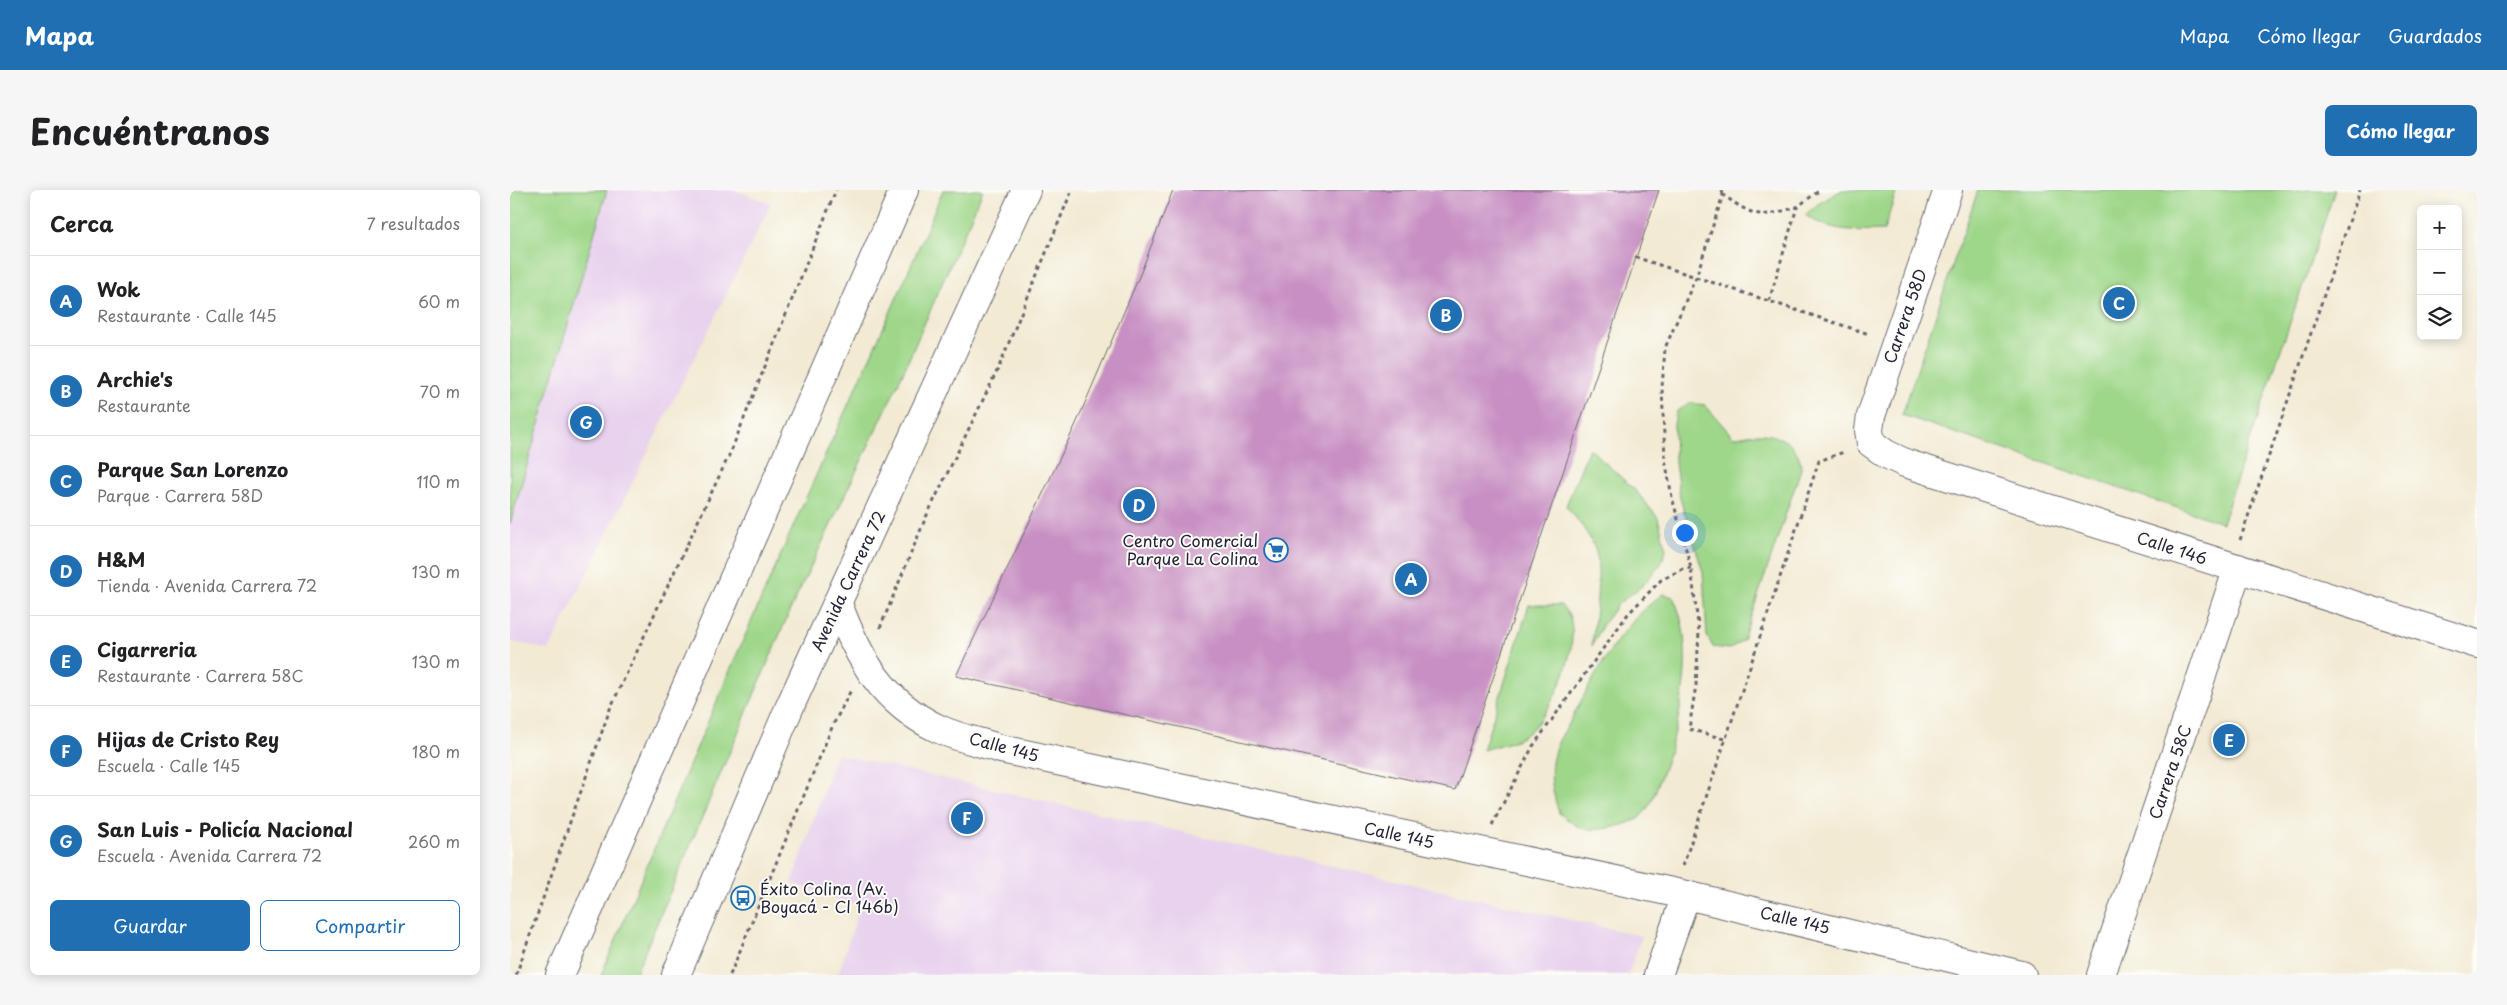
<!DOCTYPE html>
<html lang="es">
<meta charset="utf-8">
<style>
body{margin:0;font-family:"Playpen Sans",sans-serif;background:#f6f6f6;color:#202124}
.controls{position:absolute;right:15px;top:15px;display:grid;overflow:hidden;border-radius:8px;box-shadow:0 2px 12px #0003}
.controls button{width:45px;height:45px;display:grid;place-items:center;padding:0;border:0;border-bottom:1px solid #e0e0e0;background:#fff;color:#202124;font:25px sans-serif}
.you{position:absolute;left:1174px;top:342px;width:18px;height:18px;margin:-12px;border:4px solid #fff;border-radius:50%;background:#1a73e8;box-shadow:0 0 0 8px #1a73e833}
.badge{display:grid;place-items:center;width:32px;height:32px;border-radius:50%;background:#1f6fb2;color:#fff;font-size:16px;font-weight:700}
.pin{position:absolute;translate:-50% -50%;border:2px solid #fff;box-shadow:0 1px 5px #0006}
.list{margin:0;padding:0;list-style:none}
h2{display:flex;justify-content:space-between;align-items:center;height:65px;margin:0;padding:0 20px;font-size:21px}
h2 small{font-size:16px;font-weight:400;color:#757577}
.list li{display:grid;grid-template-columns:32px 1fr auto;gap:15px;align-items:center;box-sizing:border-box;height:90px;padding:0 20px;border-top:1px solid #e0e0e0}
.list b{display:block;font-size:19px;white-space:nowrap}
.list p{margin:0;font-size:16px;white-space:nowrap;color:#757577}
.list em{font-size:16px;font-style:normal;color:#757577}
.actions{display:flex;gap:10px;padding:15px 20px}
.actions a{flex:1;padding:11px 0;border:1px solid #1f6fb2;border-radius:8px;text-align:center;font-size:18px;color:#1f6fb2}
.actions .main{background:#1f6fb2;color:#fff}
.icon{flex:none;width:28px;height:28px;fill:none;stroke:currentColor;stroke-width:2;stroke-linecap:round;stroke-linejoin:round}
.map{position:relative;flex:none;width:1967px;height:785px;overflow:hidden;border-radius:8px}
header{display:flex;align-items:center;gap:30px;box-sizing:border-box;height:70px;padding:0 25px;background:#1f6fb2;color:#fff}
header strong{font-size:24px}
nav{display:flex;gap:28px;margin-inline-start:auto;font-size:18px}
.intro{display:flex;align-items:center;justify-content:space-between;box-sizing:border-box;height:120px;padding:0 30px}
h1{margin:0;font-size:35px}
.button{padding:12px 22px;border-radius:8px;background:#1f6fb2;color:#fff;font-size:18px;font-weight:700}
main{display:flex;gap:30px;padding:0 30px}
aside{flex:1;background:#fff;border-radius:8px;box-shadow:0 2px 12px #0003}
.map>svg:first-child{display:block}
</style>
<header>
<strong>Mapa</strong>
<nav><a>Mapa</a><a>Cómo llegar</a><a>Guardados</a></nav>
</header>
<div class="intro"><h1>Encuéntranos</h1><a class="button">Cómo llegar</a></div>
<main>
<aside>
<h2>Cerca<small>7 resultados</small></h2>
<ul class="list">
<li><span class="badge">A</span><div><b>Wok</b><p>Restaurante · Calle 145</p></div><em>60 m</em></li>
<li><span class="badge">B</span><div><b>Archie's</b><p>Restaurante</p></div><em>70 m</em></li>
<li><span class="badge">C</span><div><b>Parque San Lorenzo</b><p>Parque · Carrera 58D</p></div><em>110 m</em></li>
<li><span class="badge">D</span><div><b>H&amp;M</b><p>Tienda · Avenida Carrera 72</p></div><em>130 m</em></li>
<li><span class="badge">E</span><div><b>Cigarreria</b><p>Restaurante · Carrera 58C</p></div><em>130 m</em></li>
<li><span class="badge">F</span><div><b>Hijas de Cristo Rey</b><p>Escuela · Calle 145</p></div><em>180 m</em></li>
<li><span class="badge">G</span><div><b>San Luis - Policía Nacional</b><p>Escuela · Avenida Carrera 72</p></div><em>260 m</em></li>
</ul>
<div class="actions"><a class="main">Guardar</a><a>Compartir</a></div>
</aside>
<div class="map">
<svg width="1967" height="785" viewBox="0 0 1967 785">
<rect width="100%" height="100%" fill="#fdfcf7"/>
<filter id="ink" filterUnits="userSpaceOnUse"><feTurbulence type="fractalNoise" baseFrequency=".02" numOctaves="2"/><feDisplacementMap in="SourceGraphic" scale="10" xChannelSelector="R" yChannelSelector="G"/><feConvolveMatrix kernelMatrix="1 2 1 2 8 2 1 2 1" color-interpolation-filters="sRGB"/></filter>
<filter id="wash" filterUnits="userSpaceOnUse"><feTurbulence type="fractalNoise" baseFrequency=".0096" numOctaves="4" result="noise"/><feDisplacementMap in="SourceGraphic" scale="20" xChannelSelector="R" yChannelSelector="G"/><feGaussianBlur stdDeviation="1.12" result="paint"/><feColorMatrix in="noise" values="0 0 0 0 0 0 0 0 0 0 0 0 0 0 0 0 0 1.4 0 .05"/><feComposite in="paint" operator="in"/></filter>
<g filter="url(#wash)">
<rect width="100%" height="100%" fill="#f2ead3"/>
<g fill="#e8d2ee">
<path d="M 0,0 L 225,0 L 261,14 L 39,460 L 0,451 Z"/>
<path d="M 326,564 L 1132,746 L 1118,785 L 328,785 L 350,717 L 282,693 Z"/>
</g>
<g fill="#9ed789" stroke="#607c62">
<path d="M 0,0 L 97,0 L 0,334 Z"/>
<path d="M 433,0 L 473,0 L 388,194 L 281,418 L 125,785 L 91,785 C 153,638 214,491 279,346 C 330,230 385,117 433,0 Z"/>
<path d="M 1332,0 L 1387,0 L 1374,40 C 1346,41 1320,42 1295,25 L 1308,14 Z"/>
<path d="M 1468,0 L 1825,0 L 1712,333 L 1392,225 Z"/>
<path d="M 1179,213 L 1195,215 L 1223,247 C 1232,247 1239,244 1247,244 C 1270,243 1291,256 1291,279 L 1233,450 L 1219,459 L 1203,457 L 1197,446 L 1193,382 L 1170,308 L 1165,273 L 1164,234 L 1167,221 Z"/>
<path d="M 1079,258 L 1125,300 L 1148,328 L 1156,360 L 1151,374 L 1133,395 L 1108,414 L 1093,434 L 1082,456 C 1084,431 1092,384 1086,362 C 1080,344 1067,329 1056,316 Z"/>
<path d="M 1153,404 L 1163,407 C 1188,456 1170,537 1151,586 C 1147,597 1142,614 1133,624 C 1121,636 1091,641 1075,639 C 1067,638 1056,628 1049,623 C 1043,603 1038,585 1044,564 C 1046,552 1056,540 1061,530 C 1085,485 1111,433 1153,404 Z"/>
<path d="M 1019,415 L 1051,415 C 1054,419 1059,424 1060,428 C 1071,459 1039,534 1010,548 C 999,554 984,556 973,560 Z"/>
</g>
<g id="blocks">
<path fill="#c78fc3" d="M 663,0 L 1149,0 L 945,600 L 446,486 L 566,234 L 631,82 Z"/>
</g>
</g>
<g filter="url(#ink)">
<use href="#blocks" fill-opacity="0" stroke="#6b6870" stroke-width="1"/>
<g fill="none" stroke-linecap="round" stroke-linejoin="round">
<g stroke="#6b6870" stroke-width="30">
<g id="street">
<path d="M 1438,0 L 1361,226 L 1359,240 L 1361,253 L 1376,264 L 1395,273 L 1967,454"/>
<path d="M 328,414 C 348,468 373,513 429,539 C 448,548 471,552 491,559 L 1176,705 L 1512,785"/>
<path d="M 1148,785 L 1176,705"/>
<path d="M 1591,785 L 1728,378"/>
</g>
</g>
<g stroke="#6b6870" stroke-width="30">
<g id="highway">
<path d="M 50,785 L 394,0"/>
<path d="M 166,785 L 280,516 L 516,0"/>
</g>
</g>
<g stroke="#6b6870" stroke-width="3" stroke-dasharray="4 4" stroke-linecap="butt">
<path d="M 1212,0 L 1213,5"/>
<path d="M 1125,67 L 1359,144"/>
<path d="M 1259,111 L 1287,17 L 1310,0"/>
<path d="M 1730,350 L 1850,0"/>
<path d="M 370,438 L 416,327 L 488,179 L 562,0"/>
<path d="M 1214,549 L 1179,539 L 1186,495 L 1189,442 L 1181,378 L 1162,307 L 1155,269 L 1152,198 L 1155,158 L 1186,87 L 1213,5 C 1246,28 1249,28 1287,17"/>
<path d="M 982,635 L 1023,556 L 1118,424 L 1151,390 L 1173,379 L 1181,378"/>
<path d="M 1173,676 L 1309,271 L 1334,262"/>
<path d="M 6,785 L 100,519 L 221,261 L 326,0"/>
<path d="M 220,785 L 323,535 L 341,500"/>
</g>
<use href="#street" stroke="#fff" stroke-width="28"/>
<use href="#highway" stroke="#fff" stroke-width="28"/>
</g>
</g>
<defs>
<g id="supermarket-ring" transform="scale(1.25)"><circle r="9.5" fill="#fdfcf7" stroke="#1f6fb2" stroke-width="1.5"/><path d="M-6-5.5h2.5l.6 2H6L4.5 2H-2.5L-4.4-4H-6ZM-1.5 3.2a1.3 1.3 0 1 0 .1 0ZM3 3.2a1.3 1.3 0 1 0 .1 0Z" fill="#1f6fb2"/></g>
<g id="bus-ring" transform="scale(1.25)"><circle r="9.5" fill="#fdfcf7" stroke="#1f6fb2" stroke-width="1.5"/><path d="M-5-6H5V4H4V6H2V4H-2V6H-4V4H-5ZM-3.5-4V0h7V-4ZM-3.5 1.2v1.5H-2V1.2ZM2 1.2v1.5H3.5V1.2Z" fill="#1f6fb2"/></g>
</defs>
<g fill-rule="evenodd">
<use href="#supermarket-ring" x="766" y="360"/>
<use href="#bus-ring" x="233" y="708"/>
</g>
<g text-anchor="middle" stroke-width="4" stroke-linejoin="round" paint-order="stroke">
<g font-size="16" fill="#22223b" stroke="#fdfcf7">
<text transform="translate(1395 126) rotate(-71)" y="6">Carrera 58D</text>
<text transform="translate(1662 358) rotate(18)" y="6">Calle 146</text>
<text transform="translate(338 391) rotate(-65)" y="6">Avenida Carrera 72</text>
<text transform="translate(494 557) rotate(15)" y="6">Calle 145</text>
<text transform="translate(1660 582) rotate(-71)" y="6">Carrera 58C</text>
<text transform="translate(889 645) rotate(12)" y="6">Calle 145</text>
<text transform="translate(1285 730) rotate(13)" y="6">Calle 145</text>
</g>
<g font-size="16" fill="#22223b" stroke="#fdfcf7" text-anchor="end">
<text x="748" y="357">Centro Comercial<tspan x="748" dy="18">Parque La Colina</tspan></text>
<text x="250" y="705" text-anchor="start">Éxito Colina (Av.<tspan x="250" dy="18">Boyacá - Cl 146b)</tspan></text>
</g>
</g>
</svg>
<div class="controls">
<button>+</button>
<button>−</button>
<button><svg class="icon" aria-label="layers" viewBox="0 0 24 24"><path d="M12 4l9 5-9 5-9-5zM3 14l9 5 9-5"/></svg></button>
</div>
<div class="you"></div>
<div class="pin badge" style="left:901px;top:389px">A</div>
<div class="pin badge" style="left:936px;top:125px">B</div>
<div class="pin badge" style="left:1609px;top:113px">C</div>
<div class="pin badge" style="left:629px;top:315px">D</div>
<div class="pin badge" style="left:1719px;top:550px">E</div>
<div class="pin badge" style="left:457px;top:628px">F</div>
<div class="pin badge" style="left:76px;top:232px">G</div>
</div>
</main>
